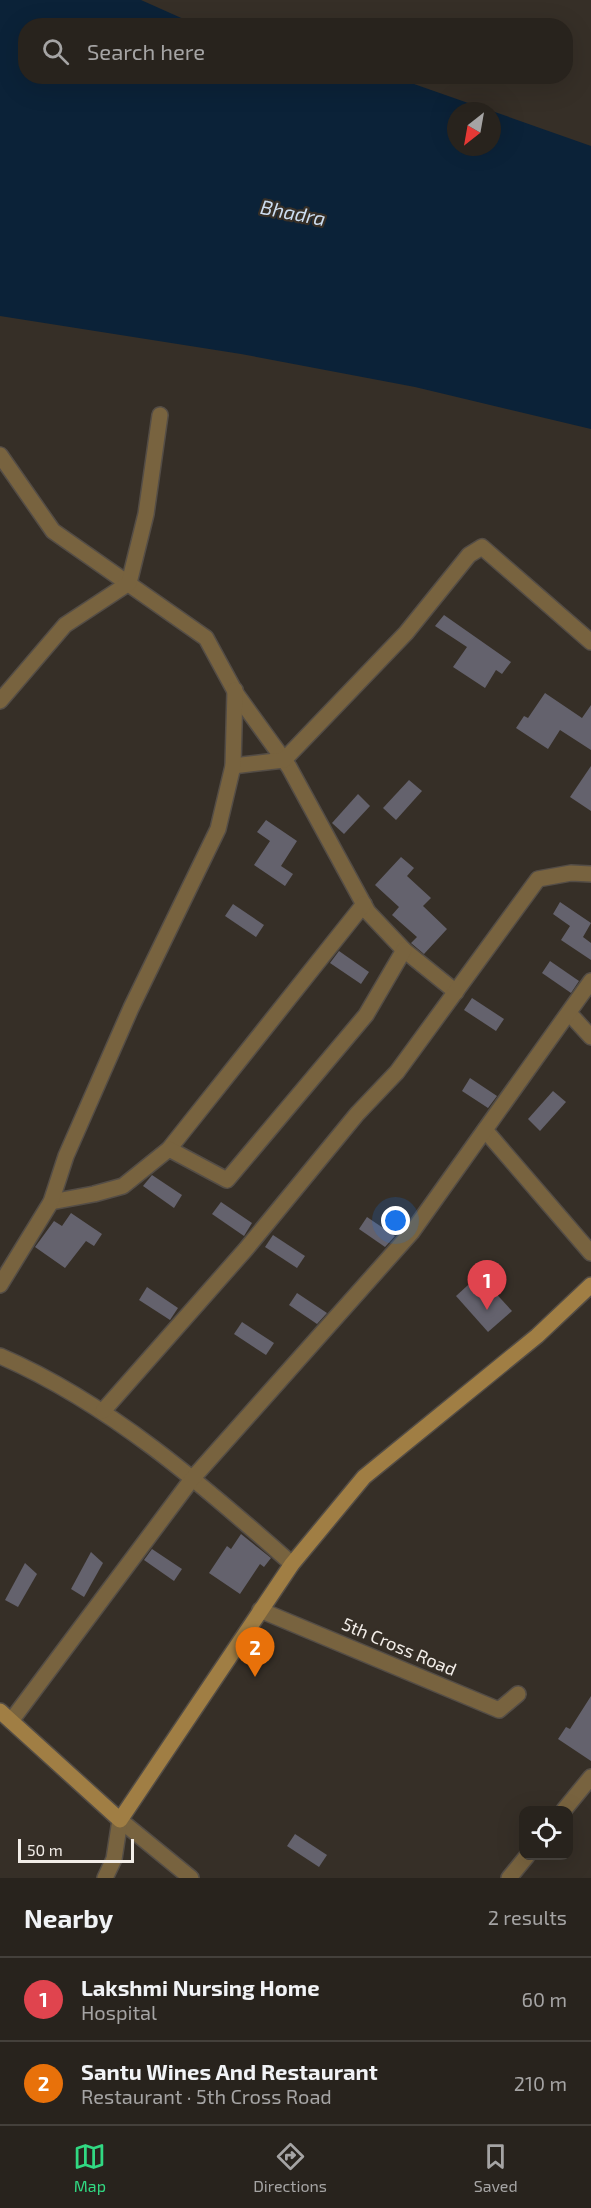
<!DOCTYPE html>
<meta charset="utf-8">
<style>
body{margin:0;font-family:"Exo 2",sans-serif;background:#302b26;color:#f1f3f6}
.controls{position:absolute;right:18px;bottom:18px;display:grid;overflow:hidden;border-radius:12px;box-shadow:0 6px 24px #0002}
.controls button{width:54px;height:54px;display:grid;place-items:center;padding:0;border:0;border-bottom:2px solid #44403b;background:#28231d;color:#f1f3f6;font:30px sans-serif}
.compass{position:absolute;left:447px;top:102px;width:54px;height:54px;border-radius:50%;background:#28231d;box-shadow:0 6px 24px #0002;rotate:211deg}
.scale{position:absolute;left:18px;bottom:15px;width:116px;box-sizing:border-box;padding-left:6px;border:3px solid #f2ede8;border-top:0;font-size:16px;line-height:21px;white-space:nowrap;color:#f2ede8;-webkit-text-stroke:4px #362f27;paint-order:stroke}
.you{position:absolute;left:396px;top:1221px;width:21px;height:21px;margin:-15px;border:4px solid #fff;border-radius:50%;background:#1a73e8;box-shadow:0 0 0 9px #1a73e833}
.badge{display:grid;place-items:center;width:39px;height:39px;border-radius:50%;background:#31d882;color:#fff;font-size:20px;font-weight:700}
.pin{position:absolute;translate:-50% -50px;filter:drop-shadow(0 2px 3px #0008)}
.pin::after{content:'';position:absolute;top:32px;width:21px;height:18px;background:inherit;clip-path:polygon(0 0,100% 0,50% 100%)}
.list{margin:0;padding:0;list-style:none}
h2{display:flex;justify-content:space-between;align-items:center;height:78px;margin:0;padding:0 24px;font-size:26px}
h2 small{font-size:20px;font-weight:400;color:#a5a4a4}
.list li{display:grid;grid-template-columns:39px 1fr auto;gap:18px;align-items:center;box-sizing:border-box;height:84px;padding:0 24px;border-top:2px solid #44403b}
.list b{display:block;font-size:22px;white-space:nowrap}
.list p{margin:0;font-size:20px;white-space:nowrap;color:#a5a4a4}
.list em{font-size:20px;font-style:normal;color:#a5a4a4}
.icon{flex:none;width:33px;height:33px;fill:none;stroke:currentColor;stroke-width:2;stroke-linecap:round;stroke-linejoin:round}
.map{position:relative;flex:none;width:591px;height:1878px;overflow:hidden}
.search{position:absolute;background:#28231d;box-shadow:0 6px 24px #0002;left:18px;right:18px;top:18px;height:66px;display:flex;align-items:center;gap:15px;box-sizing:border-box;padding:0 21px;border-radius:24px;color:#a5a4a4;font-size:22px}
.sheet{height:246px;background:#28231d}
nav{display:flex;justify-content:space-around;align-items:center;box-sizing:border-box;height:84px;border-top:2px solid #44403b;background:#28231d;font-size:16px;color:#a5a4a4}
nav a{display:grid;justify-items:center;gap:3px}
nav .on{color:#31d882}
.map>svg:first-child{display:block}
</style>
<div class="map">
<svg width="591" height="1878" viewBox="0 0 591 1878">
<rect width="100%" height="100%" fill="#362f27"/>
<path fill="#0b2238" d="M 0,0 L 141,0 L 197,25 L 26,26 L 26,76 L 394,77 L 491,111 L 456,111 L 456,147 L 492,147 L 492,111 L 591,146 L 591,429 L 415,387 L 241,354 L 0,316 Z"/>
<g fill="#64626d">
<path d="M 444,615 L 511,662 L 502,674 L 496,670 L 485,688 L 453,667 L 467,647 L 435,626 Z"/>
<path d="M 545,693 L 582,718 L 591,705 L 591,750 L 560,730 L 548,749 L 516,728 L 524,716 L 528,718 Z"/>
<path d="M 591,766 L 591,811 L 570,797 Z"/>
<path d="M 409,780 L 422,791 L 396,820 L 383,808 Z"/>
<path d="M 358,794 L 370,806 L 344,834 L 332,823 Z"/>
<path d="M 266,820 L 297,841 L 281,866 L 293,874 L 285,886 L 254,865 L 270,841 L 257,832 Z"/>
<path d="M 401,857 L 414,868 L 407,876 L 431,898 L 423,906 L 447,929 L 424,954 L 411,943 L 417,937 L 392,915 L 399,907 L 375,885 Z"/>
<path d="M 560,902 L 591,923 L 583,937 L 591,943 L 591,960 L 561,940 L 570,926 L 553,914 Z"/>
<path d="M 233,904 L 264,925 L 256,937 L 225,916 Z"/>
<path d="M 339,951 L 369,972 L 361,984 L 330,963 Z"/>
<path d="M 550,961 L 579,981 L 571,993 L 542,973 Z"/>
<path d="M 472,998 L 504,1019 L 496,1031 L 464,1010 Z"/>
<path d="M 470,1078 L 497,1096 L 488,1108 L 462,1091 Z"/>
<path d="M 553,1091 L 566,1102 L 540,1131 L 528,1119 Z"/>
<path d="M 152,1175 L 182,1195 L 174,1208 L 143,1186 Z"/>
<path d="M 221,1202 L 252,1223 L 244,1236 L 212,1214 Z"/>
<path d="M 71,1213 L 102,1234 L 94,1246 L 86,1241 L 65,1268 L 35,1247 L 54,1221 L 62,1226 Z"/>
<path d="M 367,1217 L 395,1236 L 385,1247 L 359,1229 Z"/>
<path d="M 273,1235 L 305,1256 L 297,1268 L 265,1247 Z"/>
<path d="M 479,1275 L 512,1311 L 488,1332 L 456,1296 Z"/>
<path d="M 147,1287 L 178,1308 L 170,1320 L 139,1300 Z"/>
<path d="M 297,1293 L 327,1313 L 317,1324 L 289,1305 Z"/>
<path d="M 242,1322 L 274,1343 L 266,1355 L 234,1334 Z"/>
<path d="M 241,1534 L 271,1558 L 264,1567 L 260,1564 L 240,1594 L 209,1573 L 227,1546 L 231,1549 Z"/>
<path d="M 152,1549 L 182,1569 L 174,1581 L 144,1560 Z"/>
<path d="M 91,1552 L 103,1563 L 84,1597 L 71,1589 Z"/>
<path d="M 25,1563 L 37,1574 L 18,1607 L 5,1600 Z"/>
<path d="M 591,1696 L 591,1761 L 558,1739 L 566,1727 L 570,1729 Z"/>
<path d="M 295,1834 L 327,1855 L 319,1867 L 287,1846 Z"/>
</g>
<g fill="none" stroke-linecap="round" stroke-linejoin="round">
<g stroke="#544d46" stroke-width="18">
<g id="street">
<path d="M 0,455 L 53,531 L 206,638 L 237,695 L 289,767 L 368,912 L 404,950 L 456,992"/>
<path d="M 0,701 L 65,625 L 129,583 L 146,514 L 160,415"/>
<path d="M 233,766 L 284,760 L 406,633 L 469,555 L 482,547 L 591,642"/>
<path d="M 569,1013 L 591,1037"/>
<path d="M 485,1130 L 591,1253"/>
<path d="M 169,1149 L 364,904"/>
<path d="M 51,1202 L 94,1194 L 123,1186 L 169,1149 L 227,1180 L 366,1015 L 404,950"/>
<path d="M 0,1285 L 51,1202 L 66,1156 L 131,1008 L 218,829 L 233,766 L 235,690"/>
<path d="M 0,1356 C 109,1403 204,1486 292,1564"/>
<path d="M 103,1411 L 246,1249 L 357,1114 L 397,1072 L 538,879 L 571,873 L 591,874"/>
<path d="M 260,1610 L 499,1710 L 518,1694"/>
<path d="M 11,1721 L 192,1479 L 412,1232 L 591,981"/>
<path d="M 564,1810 L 591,1777"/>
<path d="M 120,1820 L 191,1878"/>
<path d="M 105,1878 L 114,1859 L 120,1820"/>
<path d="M 509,1878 L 527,1856"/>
</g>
</g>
<g stroke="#544d46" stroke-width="18">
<path id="secondary" d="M 0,1711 L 120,1820 L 292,1564 L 364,1477 L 537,1336 L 591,1285"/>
</g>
<use href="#street" stroke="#78633f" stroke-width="15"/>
<use href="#secondary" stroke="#a07e44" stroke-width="15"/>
</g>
<g text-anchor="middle" stroke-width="4.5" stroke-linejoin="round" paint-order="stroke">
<g font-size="18" fill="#f2ede8" stroke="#362f27">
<text transform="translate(399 1647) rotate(23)" y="6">5th Cross Road</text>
</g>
<g font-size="20" font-style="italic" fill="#ccddf0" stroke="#362f27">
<text transform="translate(293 213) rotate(11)" y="7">Bhadra</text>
</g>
</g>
</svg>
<div class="controls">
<button><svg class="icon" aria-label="locate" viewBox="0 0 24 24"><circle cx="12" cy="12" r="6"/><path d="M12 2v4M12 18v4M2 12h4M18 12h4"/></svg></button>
</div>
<svg class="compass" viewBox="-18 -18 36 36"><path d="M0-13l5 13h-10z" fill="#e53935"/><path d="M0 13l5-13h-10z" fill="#a5a4a4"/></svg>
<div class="scale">50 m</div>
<div class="you"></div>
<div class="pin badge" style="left:487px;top:1310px;background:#e0444e">1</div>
<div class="pin badge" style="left:255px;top:1677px;background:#e8710a">2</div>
<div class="search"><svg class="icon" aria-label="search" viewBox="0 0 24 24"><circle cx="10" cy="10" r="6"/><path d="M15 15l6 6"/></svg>Search here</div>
</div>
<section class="sheet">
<h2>Nearby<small>2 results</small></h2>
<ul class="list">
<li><span class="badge" style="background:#e0444e">1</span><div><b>Lakshmi Nursing Home</b><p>Hospital</p></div><em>60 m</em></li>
<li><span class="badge" style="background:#e8710a">2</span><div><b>Santu Wines And Restaurant</b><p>Restaurant · 5th Cross Road</p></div><em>210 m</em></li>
</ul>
</section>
<nav>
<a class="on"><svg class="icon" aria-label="map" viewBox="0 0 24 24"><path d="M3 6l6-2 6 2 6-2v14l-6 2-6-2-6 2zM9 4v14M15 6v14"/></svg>Map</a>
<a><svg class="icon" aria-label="directions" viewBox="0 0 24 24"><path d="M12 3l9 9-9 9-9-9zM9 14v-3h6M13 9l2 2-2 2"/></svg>Directions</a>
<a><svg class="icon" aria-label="saved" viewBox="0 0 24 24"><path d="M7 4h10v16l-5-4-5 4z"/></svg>Saved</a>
</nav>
